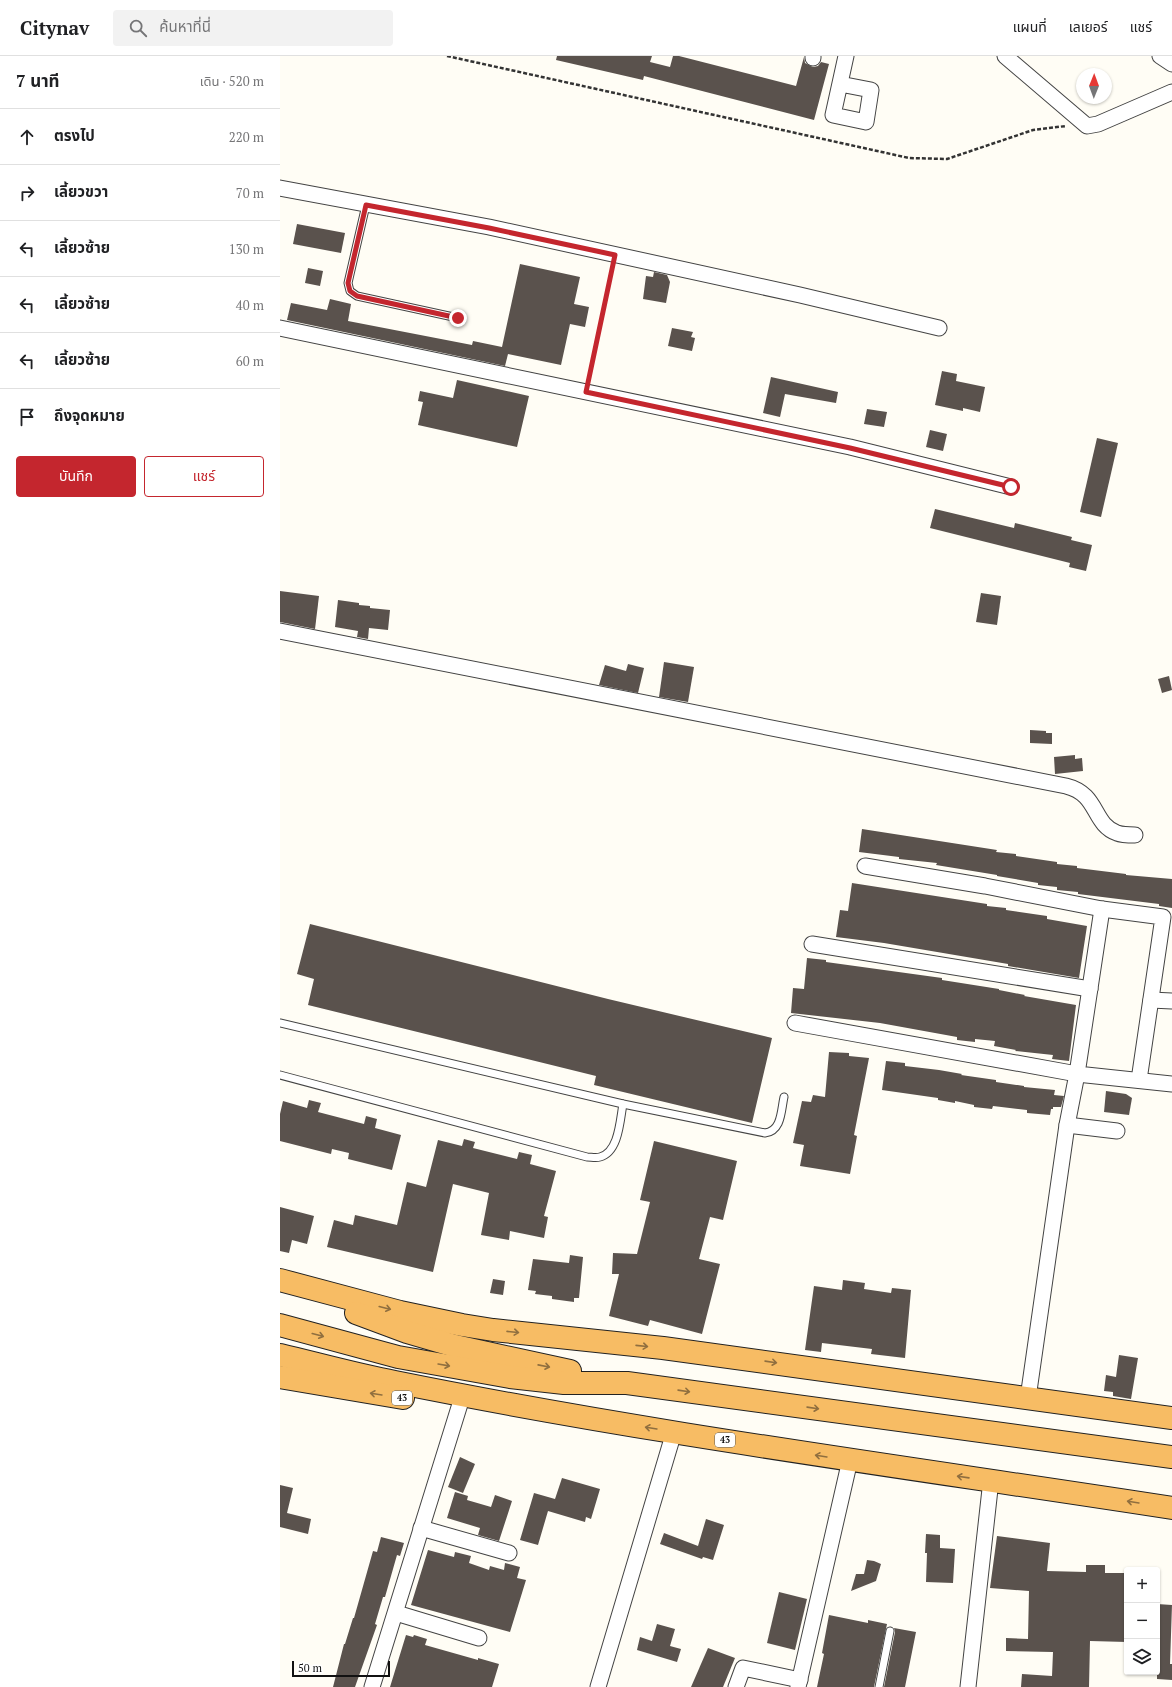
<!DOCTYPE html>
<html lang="th">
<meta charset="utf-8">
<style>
body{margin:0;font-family:"PT Serif","Noto Sans Thai",serif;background:#f2f2f2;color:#202124}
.controls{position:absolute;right:12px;bottom:12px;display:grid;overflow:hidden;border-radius:4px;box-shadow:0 1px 3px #0004}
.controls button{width:36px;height:36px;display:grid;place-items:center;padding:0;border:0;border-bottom:1px solid #e0e0e0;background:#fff;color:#202124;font:20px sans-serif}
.compass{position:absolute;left:796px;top:12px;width:36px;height:36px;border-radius:50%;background:#fff;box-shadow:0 1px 3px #0004;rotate:1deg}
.scale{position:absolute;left:12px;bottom:10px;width:98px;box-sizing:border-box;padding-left:4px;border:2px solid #111;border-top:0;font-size:11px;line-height:14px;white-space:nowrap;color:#111;-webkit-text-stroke:3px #fff;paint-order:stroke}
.stop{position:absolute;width:12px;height:12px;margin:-9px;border:3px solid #c4262e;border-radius:50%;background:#fff}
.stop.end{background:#c4262e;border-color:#fff;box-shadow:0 1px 4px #0008}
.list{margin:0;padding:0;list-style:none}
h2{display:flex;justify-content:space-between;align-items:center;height:52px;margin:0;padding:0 16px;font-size:17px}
h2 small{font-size:13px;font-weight:400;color:#757577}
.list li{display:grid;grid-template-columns:26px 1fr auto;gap:12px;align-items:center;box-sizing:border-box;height:56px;padding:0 16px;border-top:1px solid #e0e0e0}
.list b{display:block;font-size:15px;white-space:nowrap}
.list em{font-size:13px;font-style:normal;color:#757577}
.actions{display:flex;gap:8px;padding:12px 16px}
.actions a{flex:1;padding:9px 0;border:1px solid #c4262e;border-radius:4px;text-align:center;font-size:14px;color:#c4262e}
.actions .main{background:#c4262e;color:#fff}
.icon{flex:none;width:22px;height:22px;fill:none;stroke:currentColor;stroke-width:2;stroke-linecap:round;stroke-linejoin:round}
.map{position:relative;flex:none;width:892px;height:1631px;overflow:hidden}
header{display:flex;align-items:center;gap:24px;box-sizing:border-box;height:56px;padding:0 20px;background:#fff;border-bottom:1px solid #e0e0e0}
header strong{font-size:19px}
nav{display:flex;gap:22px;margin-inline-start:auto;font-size:14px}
.search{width:280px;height:36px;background:#f2f2f2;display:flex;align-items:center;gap:10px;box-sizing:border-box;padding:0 14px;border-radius:4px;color:#757577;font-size:15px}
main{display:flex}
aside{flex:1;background:#fff}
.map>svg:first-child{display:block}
</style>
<header>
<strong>Citynav</strong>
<div class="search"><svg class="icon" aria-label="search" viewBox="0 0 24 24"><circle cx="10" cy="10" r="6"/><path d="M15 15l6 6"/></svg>ค้นหาที่นี่</div>
<nav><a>แผนที่</a><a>เลเยอร์</a><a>แชร์</a></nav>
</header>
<main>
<aside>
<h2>7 นาที<small>เดิน · 520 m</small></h2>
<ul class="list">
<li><svg class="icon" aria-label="ahead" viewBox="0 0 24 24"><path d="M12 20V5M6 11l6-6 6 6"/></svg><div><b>ตรงไป</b></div><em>220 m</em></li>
<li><svg class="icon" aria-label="right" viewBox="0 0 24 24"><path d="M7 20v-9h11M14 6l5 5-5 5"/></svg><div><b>เลี้ยวขวา</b></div><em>70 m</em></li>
<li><svg class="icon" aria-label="left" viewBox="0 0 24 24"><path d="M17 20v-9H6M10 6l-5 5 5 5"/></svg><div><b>เลี้ยวซ้าย</b></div><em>130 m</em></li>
<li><svg class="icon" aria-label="left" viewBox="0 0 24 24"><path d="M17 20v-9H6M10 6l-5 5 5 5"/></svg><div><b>เลี้ยวซ้าย</b></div><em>40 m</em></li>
<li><svg class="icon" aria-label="left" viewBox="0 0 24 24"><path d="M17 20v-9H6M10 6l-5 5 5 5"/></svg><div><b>เลี้ยวซ้าย</b></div><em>60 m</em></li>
<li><svg class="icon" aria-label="arrive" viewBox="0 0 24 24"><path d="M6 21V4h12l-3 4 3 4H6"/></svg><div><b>ถึงจุดหมาย</b></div></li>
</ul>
<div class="actions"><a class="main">บันทึก</a><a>แชร์</a></div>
</aside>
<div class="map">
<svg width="892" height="1631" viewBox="0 0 892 1631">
<rect width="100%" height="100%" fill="#fffdf5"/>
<g fill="#5a524d">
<path d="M 277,0 L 372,0 L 370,6 L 390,11 L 393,0 L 399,0 L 516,30 L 524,1 L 525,7 L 533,11 L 538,10 L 541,6 L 549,8 L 534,64 L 364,20 L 363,24 L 276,4 Z"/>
<path d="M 17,168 L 65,177 L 61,197 L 13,188 Z"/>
<path d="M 240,208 L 300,221 L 294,248 L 309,251 L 305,271 L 290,268 L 281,309 L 228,298 L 225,310 L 7,264 L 11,247 L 47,254 L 50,243 L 71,248 L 68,265 L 192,289 L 193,285 L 222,291 Z"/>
<path d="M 28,212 L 43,215 L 40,230 L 25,227 Z"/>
<path d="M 374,216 L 387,219 L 390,226 L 386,247 L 363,243 L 366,220 L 373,221 Z"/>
<path d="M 392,272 L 413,276 L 411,281 L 415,282 L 412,295 L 388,290 Z"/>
<path d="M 662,315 L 677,318 L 676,325 L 705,331 L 700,356 L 683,352 L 683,355 L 655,349 Z"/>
<path d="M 491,321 L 558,336 L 556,347 L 505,338 L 500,361 L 483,357 Z"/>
<path d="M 177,324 L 249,340 L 237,391 L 138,369 L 143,346 L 138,345 L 140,335 L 173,342 Z"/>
<path d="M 587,353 L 607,356 L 604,371 L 584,368 Z"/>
<path d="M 650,374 L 667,378 L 663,395 L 646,391 Z"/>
<path d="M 817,382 L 838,387 L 821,461 L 800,456 Z"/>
<path d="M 655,453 L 734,472 L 735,467 L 792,481 L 791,484 L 812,489 L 806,515 L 789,511 L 790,507 L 650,472 Z"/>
<path d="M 0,535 L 39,540 L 35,573 L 0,566 Z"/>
<path d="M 701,537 L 721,540 L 717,569 L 696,566 Z"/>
<path d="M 58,544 L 79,547 L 79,549 L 90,550 L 90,552 L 110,554 L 108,574 L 89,572 L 88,583 L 77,581 L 78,575 L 55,571 Z"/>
<path d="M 384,606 L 414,611 L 408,646 L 379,641 Z"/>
<path d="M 348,608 L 364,612 L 358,637 L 319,629 L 325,609 L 346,615 Z"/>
<path d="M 889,620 L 892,634 L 882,637 L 878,623 Z"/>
<path d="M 750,674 L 766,675 L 766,677 L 772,677 L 772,688 L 750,687 Z"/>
<path d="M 795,699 L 795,703 L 802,702 L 803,715 L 775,718 L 774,701 Z"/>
<path d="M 582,773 L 717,794 L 716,796 L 736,798 L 736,800 L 777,806 L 777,808 L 797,810 L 797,812 L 846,818 L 846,819 L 892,823 L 892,852 L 879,850 L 879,848 L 798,838 L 798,836 L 777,834 L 777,831 L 758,829 L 758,827 L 717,820 L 717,819 L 656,809 L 657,807 L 619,803 L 619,801 L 579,796 Z"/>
<path d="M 572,827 L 707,848 L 707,850 L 726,852 L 726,854 L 767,860 L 767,863 L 807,870 L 799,922 L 728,910 L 728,908 L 604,887 L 556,881 L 560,854 L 568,855 Z"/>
<path d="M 30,868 L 328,943 L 492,982 L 472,1067 L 314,1029 L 316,1020 L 28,949 L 34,923 L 17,918 Z"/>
<path d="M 527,902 L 546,904 L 546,906 L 662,922 L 662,924 L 719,933 L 719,934 L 745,939 L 744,940 L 796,949 L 789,1005 L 772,1003 L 773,999 L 735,995 L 736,994 L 714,990 L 715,985 L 695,983 L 695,986 L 677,984 L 677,981 L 600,967 L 511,957 L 513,932 L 524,933 Z"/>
<path d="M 549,996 L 569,997 L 569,1000 L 589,1002 L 574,1079 L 577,1080 L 570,1118 L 520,1110 L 524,1089 L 513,1087 L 522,1045 L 531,1046 L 533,1039 L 545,1041 Z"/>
<path d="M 606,1005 L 625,1007 L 625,1010 L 659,1014 L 682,1018 L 681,1019 L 716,1024 L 716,1026 L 744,1030 L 744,1031 L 775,1034 L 774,1039 L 784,1040 L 781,1051 L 773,1051 L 773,1053 L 771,1053 L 770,1059 L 747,1057 L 747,1054 L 713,1050 L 712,1053 L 694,1051 L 694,1049 L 675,1045 L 675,1047 L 658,1044 L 658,1042 L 602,1034 Z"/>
<path d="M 826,1035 L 846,1038 L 852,1042 L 849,1059 L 824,1056 Z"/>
<path d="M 29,1044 L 41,1047 L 38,1056 L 84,1068 L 86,1060 L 97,1063 L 95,1072 L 121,1079 L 112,1114 L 68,1103 L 69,1097 L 52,1093 L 51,1098 L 0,1085 L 0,1058 L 3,1045 L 27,1052 Z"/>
<path d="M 184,1083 L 195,1086 L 193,1092 L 237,1103 L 239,1096 L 252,1099 L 250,1108 L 276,1115 L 264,1160 L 268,1161 L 264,1182 L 230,1175 L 229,1184 L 201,1179 L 209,1137 L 173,1128 L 153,1216 L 47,1191 L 54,1164 L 73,1169 L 75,1159 L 117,1169 L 127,1126 L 146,1131 L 158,1084 L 182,1090 Z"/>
<path d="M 374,1085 L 457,1105 L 443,1164 L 430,1161 L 419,1203 L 440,1208 L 422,1278 L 370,1264 L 368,1270 L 329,1260 L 339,1218 L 332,1218 L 333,1197 L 357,1198 L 370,1146 L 360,1144 Z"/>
<path d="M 0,1151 L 34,1160 L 27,1188 L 12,1184 L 9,1197 L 0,1195 Z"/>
<path d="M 290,1199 L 303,1201 L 299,1242 L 294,1242 L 294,1246 L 272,1243 L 272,1240 L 255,1238 L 256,1235 L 248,1234 L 253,1203 L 289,1207 Z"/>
<path d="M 213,1223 L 225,1225 L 223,1239 L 210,1237 Z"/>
<path d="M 563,1224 L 585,1227 L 584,1233 L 611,1237 L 612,1232 L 631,1234 L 625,1302 L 591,1298 L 592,1293 L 542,1287 L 541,1296 L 525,1294 L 534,1230 L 562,1234 Z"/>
<path d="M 839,1299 L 858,1302 L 851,1343 L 833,1340 L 833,1336 L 824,1335 L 826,1319 L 836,1321 Z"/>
<path d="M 180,1401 L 195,1408 L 183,1437 L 168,1431 Z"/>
<path d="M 282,1422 L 320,1433 L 311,1463 L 306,1461 L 305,1466 L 268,1455 L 258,1489 L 240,1484 L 254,1437 L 275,1443 Z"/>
<path d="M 0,1429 L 13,1432 L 7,1457 L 31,1463 L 28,1478 L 0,1471 Z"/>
<path d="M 175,1436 L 188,1440 L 187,1444 L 211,1451 L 215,1439 L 232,1445 L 219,1485 L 198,1479 L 200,1472 L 167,1462 Z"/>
<path d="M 426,1463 L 444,1469 L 433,1504 L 423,1501 L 422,1503 L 380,1488 L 384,1477 L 418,1490 Z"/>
<path d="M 646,1478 L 660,1479 L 660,1492 L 675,1493 L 673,1527 L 646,1526 L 647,1497 L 645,1497 Z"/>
<path d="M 717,1480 L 770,1487 L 767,1515 L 806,1516 L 806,1509 L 825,1509 L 825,1517 L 847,1517 L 847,1586 L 810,1585 L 809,1631 L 741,1631 L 742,1618 L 772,1620 L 773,1596 L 726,1595 L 726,1582 L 748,1583 L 749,1535 L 710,1532 Z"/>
<path d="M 101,1481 L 124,1487 L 120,1500 L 117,1499 L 105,1541 L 103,1541 L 95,1568 L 97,1569 L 75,1631 L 53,1631 L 64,1588 L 65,1588 L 73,1562 L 74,1562 L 93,1495 L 97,1496 Z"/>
<path d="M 148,1494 L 174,1501 L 175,1496 L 191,1500 L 189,1507 L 209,1514 L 210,1510 L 224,1514 L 225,1507 L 240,1511 L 237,1522 L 246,1524 L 230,1576 L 131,1549 Z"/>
<path d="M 587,1504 L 594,1505 L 601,1508 L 596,1525 L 571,1535 L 576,1518 L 584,1518 Z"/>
<path d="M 499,1536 L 527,1543 L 515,1594 L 487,1587 Z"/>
<path d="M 877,1548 L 892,1549 L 890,1608 L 892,1608 L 892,1624 L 877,1623 Z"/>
<path d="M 549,1559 L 588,1567 L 588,1564 L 607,1568 L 594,1631 L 537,1631 L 544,1598 L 542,1597 Z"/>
<path d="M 377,1568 L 395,1573 L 390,1590 L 401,1593 L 397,1606 L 357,1594 L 360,1581 L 372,1585 Z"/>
<path d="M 614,1572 L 636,1576 L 625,1631 L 604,1631 L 615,1576 Z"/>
<path d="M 126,1579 L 133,1581 L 134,1579 L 147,1583 L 145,1589 L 198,1604 L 198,1602 L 219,1608 L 212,1631 L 110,1631 Z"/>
<path d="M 428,1592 L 455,1602 L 443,1631 L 411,1631 Z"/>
</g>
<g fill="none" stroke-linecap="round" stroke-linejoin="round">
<g stroke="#444" stroke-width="9">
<g id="service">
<path d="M 86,149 L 68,227 L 70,235 L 77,240 L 178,262"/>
<path d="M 0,967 L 343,1048 L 485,1077 C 502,1075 501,1054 504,1041"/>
<path d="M 0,1019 L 307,1101 C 311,1101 316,1102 320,1101 C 339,1096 340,1064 343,1048"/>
<path d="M 599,1631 L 610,1575"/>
</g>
</g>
<g stroke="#444" stroke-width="17">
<g id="minor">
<path d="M 725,0 L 807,70 L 818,68 L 892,36"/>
<path d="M 880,0 L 892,8"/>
<path d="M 533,2 L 533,0"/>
<path d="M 560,28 L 591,34 L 586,66 L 553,59 L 566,0"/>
<path d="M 0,132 L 209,171 L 520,239 L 659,272"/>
<path d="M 0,272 L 570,391 L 731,431"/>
<path d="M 0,575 L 786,730 C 819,738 812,768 837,777 C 842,779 849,779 855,779"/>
<path d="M 585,810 L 705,830 L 822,853 L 883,861 L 859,1024"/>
<path d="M 822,853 L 797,1018 L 892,1028"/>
<path d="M 532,888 L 810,933"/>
<path d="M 871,944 L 892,945"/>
<path d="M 515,967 L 797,1018 L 787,1069 L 748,1342"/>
<path d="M 787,1069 L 837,1075"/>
<path d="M 141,1472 L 229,1497"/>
<path d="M 116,1557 L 199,1582"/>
<path d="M 92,1631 L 180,1348"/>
<path d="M 318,1631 L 394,1376"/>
<path d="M 456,1631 L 463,1612 L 520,1624"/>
<path d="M 518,1631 L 570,1404"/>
<path d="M 688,1631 L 711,1424"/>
</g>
</g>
<g stroke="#222" stroke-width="24">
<g id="trunk">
<path d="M 0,1224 L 120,1256 L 182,1269 L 213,1274 L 383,1292 L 892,1362"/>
<path d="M 76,1257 L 127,1276 L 175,1290 L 290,1315"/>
<path d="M 0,1269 L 118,1301 L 230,1321 L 284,1327 L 347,1327 L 892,1401"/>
<path d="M 0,1299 C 38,1308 77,1319 115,1326 C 372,1378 633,1412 892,1452"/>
<path d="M 0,1321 L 123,1342"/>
</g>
</g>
<g stroke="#333" stroke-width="2.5" stroke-dasharray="4 2" stroke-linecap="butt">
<path d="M 167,0 L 629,102 L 667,103 L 753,74 L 786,70"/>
<path d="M 308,324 L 332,212"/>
</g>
<use href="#service" stroke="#fff" stroke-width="7"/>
<use href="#minor" stroke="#fff" stroke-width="15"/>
<use href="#trunk" stroke="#f7bc64" stroke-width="22"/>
</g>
<defs><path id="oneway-shaft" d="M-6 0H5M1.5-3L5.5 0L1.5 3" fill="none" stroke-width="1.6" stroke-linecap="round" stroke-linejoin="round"/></defs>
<g stroke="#906f3f">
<use href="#oneway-shaft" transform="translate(105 1252) rotate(14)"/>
<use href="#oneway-shaft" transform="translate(233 1276) rotate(6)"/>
<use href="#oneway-shaft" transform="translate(38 1279) rotate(15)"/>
<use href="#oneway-shaft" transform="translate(362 1290) rotate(6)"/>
<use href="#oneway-shaft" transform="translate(491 1306) rotate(8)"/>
<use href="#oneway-shaft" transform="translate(164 1309) rotate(10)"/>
<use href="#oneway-shaft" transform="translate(264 1310) rotate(11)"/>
<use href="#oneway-shaft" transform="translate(404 1335) rotate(8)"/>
<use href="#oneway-shaft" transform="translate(96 1338) rotate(-171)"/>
<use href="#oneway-shaft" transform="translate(533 1352) rotate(8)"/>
<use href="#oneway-shaft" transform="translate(371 1372) rotate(-171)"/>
<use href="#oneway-shaft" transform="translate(541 1400) rotate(-171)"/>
<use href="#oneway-shaft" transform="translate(683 1421) rotate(-172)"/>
<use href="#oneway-shaft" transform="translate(853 1446) rotate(-171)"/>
</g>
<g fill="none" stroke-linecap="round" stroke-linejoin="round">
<path stroke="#c4262e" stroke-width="5" d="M 178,262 L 77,240 L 70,235 L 68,227 L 86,149 L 209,172 L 335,199 L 306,336 L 570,392 L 731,431"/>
</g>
<g text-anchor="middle" stroke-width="4" stroke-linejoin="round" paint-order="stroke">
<g fill="#fff" stroke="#585858" stroke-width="1">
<rect x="112" y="1335" width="20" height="14" rx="3"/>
<rect x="435" y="1377" width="20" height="14" rx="3"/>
</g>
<g font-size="9" font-weight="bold" fill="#111">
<text x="122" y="1345">43</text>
<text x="445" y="1387">43</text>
</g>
</g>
</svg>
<div class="controls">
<button>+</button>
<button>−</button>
<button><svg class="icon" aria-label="layers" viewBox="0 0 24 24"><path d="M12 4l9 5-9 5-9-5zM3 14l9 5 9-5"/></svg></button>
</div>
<svg class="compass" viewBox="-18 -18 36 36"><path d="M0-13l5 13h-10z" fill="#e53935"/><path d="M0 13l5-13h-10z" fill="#757577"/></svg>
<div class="scale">50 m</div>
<div class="stop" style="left:731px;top:431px"></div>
<div class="stop end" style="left:178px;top:262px"></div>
</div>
</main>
